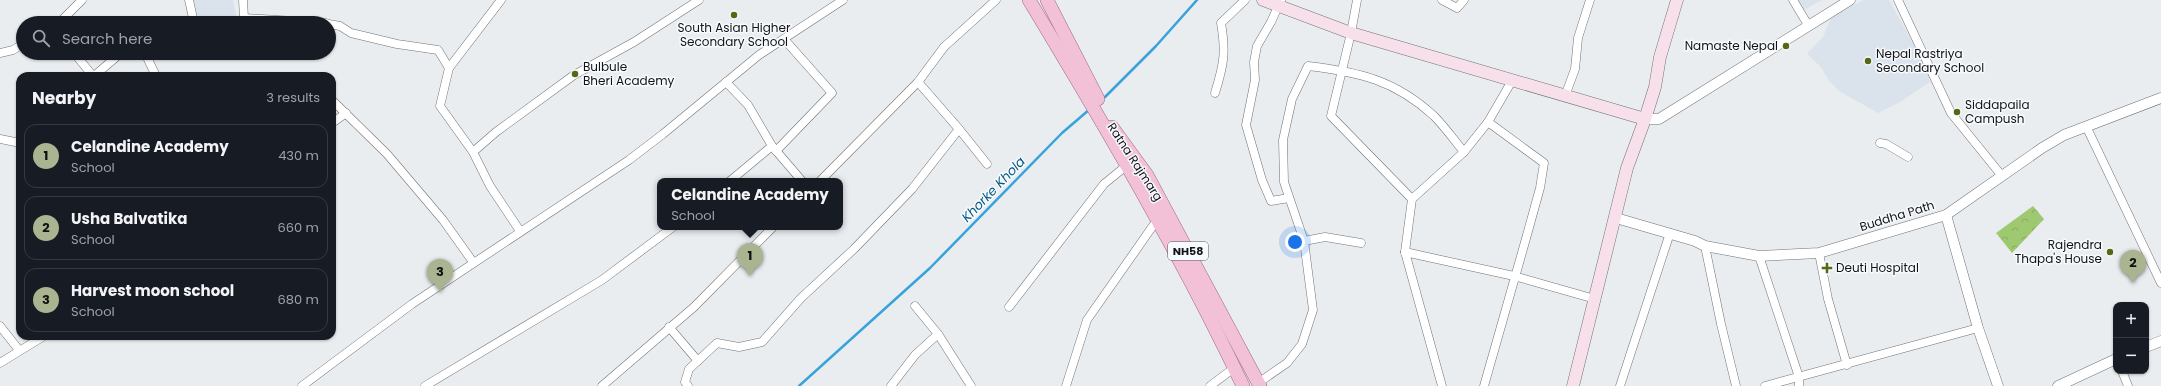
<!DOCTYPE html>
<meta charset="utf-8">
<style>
body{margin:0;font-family:Poppins,sans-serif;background:#20242c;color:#f1f3f6}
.controls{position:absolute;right:12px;bottom:12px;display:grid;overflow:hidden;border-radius:8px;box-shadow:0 1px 3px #0004}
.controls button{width:36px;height:36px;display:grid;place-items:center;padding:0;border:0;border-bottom:1px solid #363941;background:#171b24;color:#f1f3f6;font:20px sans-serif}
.you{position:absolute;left:1295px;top:242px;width:14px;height:14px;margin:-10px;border:3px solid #fff;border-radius:50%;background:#1a73e8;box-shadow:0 0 0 6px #1a73e833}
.badge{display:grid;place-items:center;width:26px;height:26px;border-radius:50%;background:#aab491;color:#111;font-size:13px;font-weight:700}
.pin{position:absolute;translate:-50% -33px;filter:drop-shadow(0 1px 2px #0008)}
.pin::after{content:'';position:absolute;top:21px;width:14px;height:12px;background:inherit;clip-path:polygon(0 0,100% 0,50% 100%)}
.popup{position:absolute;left:657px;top:178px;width:186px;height:52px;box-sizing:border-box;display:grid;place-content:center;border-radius:8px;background:#171b24;filter:drop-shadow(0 1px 3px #0005);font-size:13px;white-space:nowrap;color:#9ea1a6}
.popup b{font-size:15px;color:#f1f3f6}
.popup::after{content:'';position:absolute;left:50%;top:100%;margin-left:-8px;border:8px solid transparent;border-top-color:#171b24}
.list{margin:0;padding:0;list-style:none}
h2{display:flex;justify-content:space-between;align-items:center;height:52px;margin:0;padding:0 16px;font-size:17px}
h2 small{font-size:13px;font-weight:400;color:#9ea1a6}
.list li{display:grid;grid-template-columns:26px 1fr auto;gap:12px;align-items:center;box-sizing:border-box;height:64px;margin:0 8px 8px;padding:0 8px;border:1px solid #363941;border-radius:12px}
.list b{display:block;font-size:15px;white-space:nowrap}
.list p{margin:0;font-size:13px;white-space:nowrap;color:#9ea1a6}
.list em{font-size:13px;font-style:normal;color:#9ea1a6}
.icon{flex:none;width:22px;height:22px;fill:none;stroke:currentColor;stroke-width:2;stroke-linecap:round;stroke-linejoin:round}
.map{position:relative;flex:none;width:2161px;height:386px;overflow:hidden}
.search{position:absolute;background:#171b24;box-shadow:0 1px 3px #0004;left:16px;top:16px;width:320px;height:44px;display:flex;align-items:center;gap:10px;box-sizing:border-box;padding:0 14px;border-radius:22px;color:#9ea1a6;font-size:15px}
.panel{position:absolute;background:#171b24;box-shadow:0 1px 3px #0004;left:16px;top:72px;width:320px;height:268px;border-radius:12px}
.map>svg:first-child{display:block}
</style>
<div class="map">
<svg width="2161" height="386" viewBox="0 0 2161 386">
<defs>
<pattern id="forest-crowns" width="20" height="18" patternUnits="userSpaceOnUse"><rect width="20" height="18" fill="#9fc971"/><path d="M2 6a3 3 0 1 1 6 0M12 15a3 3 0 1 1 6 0" fill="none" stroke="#88ac61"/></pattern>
</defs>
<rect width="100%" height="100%" fill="#eaedf0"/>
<g fill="#dae2ec">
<path d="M 193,0 L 233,0 L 237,20 L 197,23 Z"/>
<path d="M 1795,0 L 1822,0 L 1802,11 Z"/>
<path d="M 1863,0 L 1889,0 L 1929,73 L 1930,82 L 1900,102 L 1878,113 L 1839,91 L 1828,79 L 1821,67 L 1807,54 L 1823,37 L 1831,18 Z"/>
</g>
<path fill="url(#forest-crowns)" d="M 2033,206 L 2044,219 L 2012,253 L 1996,233 Z"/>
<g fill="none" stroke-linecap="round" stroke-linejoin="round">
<g stroke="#38a3db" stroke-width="2.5">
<path d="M 1102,100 L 1156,46 L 1197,0"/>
<path d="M 799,386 L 930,268 L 1062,133 L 1090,109"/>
</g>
<g stroke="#707276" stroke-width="9">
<g id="minor">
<path d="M 189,0 L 194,23"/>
<path d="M 1281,0 L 1271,22 L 1257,46 L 1254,62 L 1255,80 L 1246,125 L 1262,180 L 1271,201 L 1289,198"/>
<path d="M 1357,0 L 1351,33 L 1331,116 L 1412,199"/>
<path d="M 1442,0 L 1457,8 L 1464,0"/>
<path d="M 1793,0 L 1808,25"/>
<path d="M 1898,0 L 1951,113 L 2002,176"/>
<path d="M 244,18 L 326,23"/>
<path d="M 59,23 L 82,0"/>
<path d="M 239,23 L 244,18 L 243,0"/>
<path d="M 329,24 L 340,26 L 351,33 L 397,44 L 438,50 L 449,68 L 440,106 L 473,152 L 490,186 L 520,231"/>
<path d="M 0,53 L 13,50 L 23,44"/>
<path d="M 74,53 L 93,76"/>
<path d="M 145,53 L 156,76"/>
<path d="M 449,68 L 501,0"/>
<path d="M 94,76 L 121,53"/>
<path d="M 726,82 L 748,105 L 772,146 L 802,181"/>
<path d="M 918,82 L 959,129 L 987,164"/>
<path d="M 1215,93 C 1224,64 1226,52 1221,23 L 1245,0"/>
<path d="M 1565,96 L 1575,69 L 1578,38 L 1590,0"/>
<path d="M 332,100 L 387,154 L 443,220 L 473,262"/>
<path d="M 332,123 L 346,113"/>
<path d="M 2086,126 L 2161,283"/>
<path d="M 0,139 L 20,143"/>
<path d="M 1880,143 L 1886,144 L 1908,157"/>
<path d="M 776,151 L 832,93 L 784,39"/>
<path d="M 473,152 L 496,132 L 574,75 L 634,42 L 699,0"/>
<path d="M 730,181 L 772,146"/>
<path d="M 820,181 L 918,82 L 944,47 L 996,0"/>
<path d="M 1304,241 L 1325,237 L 1361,243"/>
<path d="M 1705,246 L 1721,324 L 1736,386"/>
<path d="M 1405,252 L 1514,276 L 1595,299"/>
<path d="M 1819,253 L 1828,299 L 1847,365"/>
<path d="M 1759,256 L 1799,377 L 1799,386"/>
<path d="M 915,306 L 938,334 L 971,386"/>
<path d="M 1009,307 L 1104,184 L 1126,166"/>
<path d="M 0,326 L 19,350"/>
<path d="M 669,327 L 698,361"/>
<path d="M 0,363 L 44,336"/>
<path d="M 2122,371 L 2128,386"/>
<path d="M 1258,383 L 1287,363 L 1302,344 L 1313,310 L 1304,241 L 1284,182 L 1283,140 L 1292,99 L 1308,66 C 1359,72 1395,80 1434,116 C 1445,127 1454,140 1464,152"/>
<path d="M 302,386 L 412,304 L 629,160 L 663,134 L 759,55 L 843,0"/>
<path d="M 425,386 L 602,280 L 673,227"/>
<path d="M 602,386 L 694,307 L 773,227"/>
<path d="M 688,386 L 685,382 L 689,369 L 717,343 L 739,347 L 762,342 L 801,298 L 854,249 L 912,189 L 959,129"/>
<path d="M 891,386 L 915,355 L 938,334"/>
<path d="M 1066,386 L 1087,320 L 1157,220"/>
<path d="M 1210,386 L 1234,368"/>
<path d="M 1442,386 L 1405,252 L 1412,199 L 1464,152 L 1488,122"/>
<path d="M 1484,386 L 1527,235 L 1540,188 L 1544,163 L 1488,122 L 1513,79"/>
<path d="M 1620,386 L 1670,233"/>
<path d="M 1765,386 L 1978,328"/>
</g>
</g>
<g stroke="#707276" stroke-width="11">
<g id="tertiary">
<path d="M 1645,119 L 1659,119 L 1850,0"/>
<path d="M 1946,215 L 1978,328 L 1998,386"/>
<path d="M 1616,218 L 1695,241 L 1705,246 L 1759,256 L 1819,253 L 1946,215 L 2042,148 L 2064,135 L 2161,98"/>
<path d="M 2146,347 L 2161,341"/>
<path d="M 2058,386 L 2116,359"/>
</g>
</g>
<g stroke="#707276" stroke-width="13">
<g id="secondary">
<path d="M 1263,0 L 1351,33 L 1645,119"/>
<path d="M 1573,386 L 1627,168 L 1645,119 L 1655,87 L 1660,57 L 1677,0"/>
</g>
</g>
<g stroke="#9e6981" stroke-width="14">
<g id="primary">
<path d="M 1029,0 C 1105,126 1180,253 1243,386"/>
<path d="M 1047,0 L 1098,99"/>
<path d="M 1112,127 L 1147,175 L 1260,386"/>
</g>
</g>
<use href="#minor" stroke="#fff" stroke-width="8"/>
<use href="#tertiary" stroke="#fff" stroke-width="10"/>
<use href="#secondary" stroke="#f8e0eb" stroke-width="12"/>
<use href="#primary" stroke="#f2c1d7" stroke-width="13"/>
</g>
<g fill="#546815" stroke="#f7fafe" stroke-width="1.5">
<circle cx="734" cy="15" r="4"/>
<circle cx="1786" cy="46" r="4"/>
<circle cx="1868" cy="61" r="4"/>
<circle cx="575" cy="74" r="4"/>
<circle cx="1957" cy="112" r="4"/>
<circle cx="2110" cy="252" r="4"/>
<path d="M1825 262h4v4h4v4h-4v4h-4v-4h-4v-4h4z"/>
</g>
<g text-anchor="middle" stroke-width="3" stroke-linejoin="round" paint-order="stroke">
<rect fill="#f7fafe" stroke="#57585a" stroke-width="1" x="1168" y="242" width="40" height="18" rx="3"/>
<g font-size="11" font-weight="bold" fill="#121314">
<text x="1188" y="255">NH58</text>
</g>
<g font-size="12" fill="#121314" stroke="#f7fafe" text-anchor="start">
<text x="734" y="32" text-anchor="middle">South Asian Higher<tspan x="734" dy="14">Secondary School</tspan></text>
<text x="1778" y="50" text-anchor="end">Namaste Nepal</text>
<text x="1876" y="58">Nepal Rastriya<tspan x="1876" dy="14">Secondary School</tspan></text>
<text x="583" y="71">Bulbule<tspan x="583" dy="14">Bheri Academy</tspan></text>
<text x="1965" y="109">Siddapaila<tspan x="1965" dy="14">Campush</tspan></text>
<text x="2102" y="249" text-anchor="end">Rajendra<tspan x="2102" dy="14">Thapa's House</tspan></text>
<text x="1836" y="272">Deuti Hospital</text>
</g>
<g font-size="12" fill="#121314" stroke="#f7fafe">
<text transform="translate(1135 162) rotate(57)" y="4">Ratna Rajmarg</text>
<text transform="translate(1897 216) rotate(-17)" y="4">Buddha Path</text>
</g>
<g font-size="13" font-style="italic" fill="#00577d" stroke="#f7fafe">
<text transform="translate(993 189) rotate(-46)" y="5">Khorke Khola</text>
</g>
</g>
</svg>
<div class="controls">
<button>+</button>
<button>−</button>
</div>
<div class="you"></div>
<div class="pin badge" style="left:750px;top:276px">1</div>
<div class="popup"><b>Celandine Academy</b>School</div>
<div class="pin badge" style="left:2133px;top:283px">2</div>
<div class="pin badge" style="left:440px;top:292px">3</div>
<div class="search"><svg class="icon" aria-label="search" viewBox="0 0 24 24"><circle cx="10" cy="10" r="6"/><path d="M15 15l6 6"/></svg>Search here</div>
<section class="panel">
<h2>Nearby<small>3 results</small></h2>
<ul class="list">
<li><span class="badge">1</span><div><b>Celandine Academy</b><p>School</p></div><em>430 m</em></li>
<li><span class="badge">2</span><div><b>Usha Balvatika</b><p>School</p></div><em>660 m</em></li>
<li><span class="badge">3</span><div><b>Harvest moon school</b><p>School</p></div><em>680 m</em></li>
</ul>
</section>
</div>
